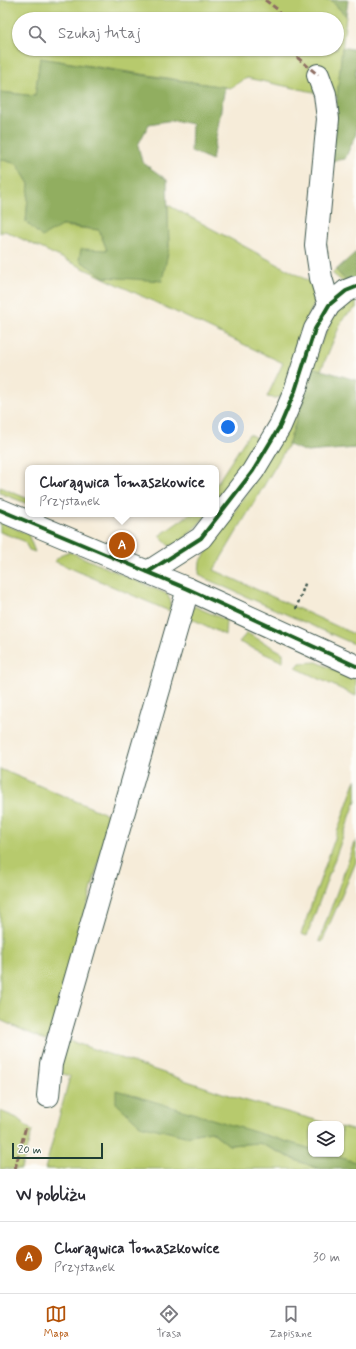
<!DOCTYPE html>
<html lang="pl">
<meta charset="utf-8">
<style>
body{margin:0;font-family:Mynerve,sans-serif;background:#f7f7f7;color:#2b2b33}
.controls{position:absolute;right:12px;bottom:12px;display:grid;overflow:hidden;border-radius:8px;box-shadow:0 1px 3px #0004}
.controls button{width:36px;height:36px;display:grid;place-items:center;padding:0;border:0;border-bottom:1px solid #e1e1e2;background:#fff;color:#2b2b33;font:20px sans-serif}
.scale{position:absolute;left:12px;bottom:10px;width:91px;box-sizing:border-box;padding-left:4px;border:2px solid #1f3d34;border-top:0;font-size:11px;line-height:14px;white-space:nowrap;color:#1f3d34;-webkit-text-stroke:3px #fdfcf7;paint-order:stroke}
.you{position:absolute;left:228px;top:427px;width:14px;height:14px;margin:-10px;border:3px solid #fff;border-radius:50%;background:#1a73e8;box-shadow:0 0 0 6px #1a73e833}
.badge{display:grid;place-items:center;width:26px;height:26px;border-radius:50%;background:#b45309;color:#fff;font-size:13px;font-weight:700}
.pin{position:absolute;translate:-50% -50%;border:2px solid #fff;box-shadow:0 1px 4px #0006}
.popup{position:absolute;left:25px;top:465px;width:194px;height:52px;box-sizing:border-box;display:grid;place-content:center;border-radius:8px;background:#fff;filter:drop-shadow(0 1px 3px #0005);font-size:13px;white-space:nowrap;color:#7c7c81}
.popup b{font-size:15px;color:#2b2b33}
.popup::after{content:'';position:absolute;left:50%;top:100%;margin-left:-8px;border:8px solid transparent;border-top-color:#fff}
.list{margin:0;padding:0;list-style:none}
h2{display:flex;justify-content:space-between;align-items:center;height:52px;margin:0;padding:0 16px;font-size:17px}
h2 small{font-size:13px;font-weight:400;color:#7c7c81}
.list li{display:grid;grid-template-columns:26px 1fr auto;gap:12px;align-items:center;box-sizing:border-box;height:72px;padding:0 16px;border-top:1px solid #e1e1e2}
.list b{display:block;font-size:15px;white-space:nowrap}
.list p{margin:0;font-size:13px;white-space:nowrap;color:#7c7c81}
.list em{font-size:13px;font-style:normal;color:#7c7c81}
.icon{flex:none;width:22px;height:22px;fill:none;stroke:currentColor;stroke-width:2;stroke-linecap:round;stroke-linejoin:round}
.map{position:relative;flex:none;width:356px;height:1169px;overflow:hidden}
.search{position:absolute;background:#fff;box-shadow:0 1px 3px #0004;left:12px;right:12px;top:12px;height:44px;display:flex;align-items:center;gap:10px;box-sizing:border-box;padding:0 14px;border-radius:22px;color:#7c7c81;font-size:15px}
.sheet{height:124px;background:#fff}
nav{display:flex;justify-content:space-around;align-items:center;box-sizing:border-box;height:56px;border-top:1px solid #e1e1e2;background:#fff;font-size:11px;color:#7c7c81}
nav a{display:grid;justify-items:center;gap:2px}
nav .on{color:#b45309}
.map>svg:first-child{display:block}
</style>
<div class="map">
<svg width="356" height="1169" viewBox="0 0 356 1169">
<rect width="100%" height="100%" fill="#fdfcf7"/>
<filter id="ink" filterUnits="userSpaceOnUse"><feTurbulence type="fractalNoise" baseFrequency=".025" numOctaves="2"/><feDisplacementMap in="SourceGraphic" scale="8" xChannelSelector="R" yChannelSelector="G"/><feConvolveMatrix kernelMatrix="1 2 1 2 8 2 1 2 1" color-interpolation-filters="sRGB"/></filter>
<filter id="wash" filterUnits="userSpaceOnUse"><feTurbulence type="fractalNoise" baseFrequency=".012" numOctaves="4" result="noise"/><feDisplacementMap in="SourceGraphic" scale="16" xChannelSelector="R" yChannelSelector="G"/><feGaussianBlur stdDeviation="0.9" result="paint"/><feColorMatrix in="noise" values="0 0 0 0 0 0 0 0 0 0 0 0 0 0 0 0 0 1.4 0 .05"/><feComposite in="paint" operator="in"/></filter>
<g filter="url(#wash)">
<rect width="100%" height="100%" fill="#f6ecd9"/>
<g fill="#b7ca6d" stroke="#6b8450" fill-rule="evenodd">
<path d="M 0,0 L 331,0 L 346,16 L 337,97 L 247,78 L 230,88 L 40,58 L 35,96 L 0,92 ZM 19,19 L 337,19 L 337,49 L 19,49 Z"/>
<path d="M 0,159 L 17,164 L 29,184 L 26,222 L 99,230 L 107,250 L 79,259 L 169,248 L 168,205 L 314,284 L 315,302 L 299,335 L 287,389 L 281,397 L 274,398 L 267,397 L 283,363 L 5,231 L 0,233 Z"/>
<path d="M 336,270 L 346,281 L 345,284 L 332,273 Z"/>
<path d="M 356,299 L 356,308 L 343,318 L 321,370 L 314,368 L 288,445 L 214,570 L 356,635 L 356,645 L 204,578 L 199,574 L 200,562 L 247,493 L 335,314 Z"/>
<path d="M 249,434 L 262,441 L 216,505 L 216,485 Z"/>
<path d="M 0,487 L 28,499 L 28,504 L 0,493 Z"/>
<path d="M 190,514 L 208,514 L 180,543 L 169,546 L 159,536 Z"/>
<path d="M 0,522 L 28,534 L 35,552 L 29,550 L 24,541 L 0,532 Z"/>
<path d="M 70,552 L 167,594 L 171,602 L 169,611 L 54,561 L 64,553 Z"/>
<path d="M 194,606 L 226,620 L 225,635 L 188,617 Z"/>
<path d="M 247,633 L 283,653 L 283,662 L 239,642 Z"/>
<path d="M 317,662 L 356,680 L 356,696 L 296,668 L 300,663 Z"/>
<path d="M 0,769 L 111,816 L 53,1034 L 45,1040 L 0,1020 Z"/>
<path d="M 356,779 L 356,800 L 307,936 L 301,934 Z"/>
<path d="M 356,840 L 356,862 L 322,942 L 319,941 Z"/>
<path d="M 64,1039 L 240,1099 L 330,1124 L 311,1124 L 311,1149 L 116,1091 L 185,1136 L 211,1131 L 229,1145 L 259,1143 L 298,1161 L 320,1169 L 45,1169 L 70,1076 L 56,1072 Z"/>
<path d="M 0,1111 L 17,1118 L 32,1131 L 21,1169 L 0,1169 Z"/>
<path d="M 341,1127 L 356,1131 L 356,1162 L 328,1154 L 341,1154 Z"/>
</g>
<g fill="#91ae60" stroke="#58764a">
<path d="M 331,0 L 348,0 L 346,16 Z"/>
<path d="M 342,47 L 356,50 L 356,134 L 345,159 L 331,161 Z"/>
<path d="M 40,58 L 129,73 L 225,87 L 212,160 L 191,151 L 192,124 L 173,120 L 149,124 L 138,145 L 142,162 L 167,180 L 169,248 L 162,281 L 104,277 L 79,260 L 81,249 L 107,250 L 99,230 L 63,225 L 42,237 L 26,222 L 29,184 L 17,164 L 0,159 L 0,92 L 35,96 Z"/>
<path d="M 356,252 L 356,277 L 346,281 L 336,270 Z"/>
<path d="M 314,368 L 356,380 L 356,448 L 307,452 L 288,445 Z"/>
<path d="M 116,1090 L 311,1149 L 311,1154 L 328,1154 L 356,1162 L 356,1169 L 320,1169 L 298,1161 L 259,1143 L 229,1145 L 211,1131 L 185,1136 L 140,1125 L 116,1103 Z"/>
</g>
</g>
<g filter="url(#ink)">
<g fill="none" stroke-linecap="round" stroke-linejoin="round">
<g stroke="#3f574d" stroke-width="24">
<g id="minor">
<path d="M 318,75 L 325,94 L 328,119 L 316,245 L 321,278 L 329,305"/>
<path d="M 0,510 L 188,589 L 356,666"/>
<path d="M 148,572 L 201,538 L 253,471 L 280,426 L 295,391 L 315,329 L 329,305 L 346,291 L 356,287"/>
<path d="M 48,1096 L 51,1064 L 188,589"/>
</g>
</g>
<path stroke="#3f574d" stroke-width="2.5" stroke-dasharray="3 3" stroke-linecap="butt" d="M 296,609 L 306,581"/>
<use href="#minor" stroke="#fff" stroke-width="22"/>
<g stroke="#8d6e63" stroke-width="3" stroke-dasharray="6 3" stroke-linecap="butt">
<path d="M 265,0 L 277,9 L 282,19"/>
<path d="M 293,49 L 298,58 L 318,75"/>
<path d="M 15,1169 L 26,1126"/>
</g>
<g stroke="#fdfcf7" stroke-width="6">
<g id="cycleway">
<path d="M 0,510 L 188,589 L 356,666"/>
<path d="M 148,572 L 201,538 L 253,471 L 280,426 L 295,391 L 315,329 L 329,305 L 346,291 L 356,287"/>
</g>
</g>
<use href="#cycleway" stroke="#1b5e20" stroke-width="4"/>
</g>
</g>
</svg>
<div class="controls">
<button><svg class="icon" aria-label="layers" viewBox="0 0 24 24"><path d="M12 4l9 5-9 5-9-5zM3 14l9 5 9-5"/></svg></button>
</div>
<div class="scale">20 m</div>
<div class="you"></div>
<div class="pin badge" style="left:122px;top:545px">A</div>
<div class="popup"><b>Chorągwica Tomaszkowice</b>Przystanek</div>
<div class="search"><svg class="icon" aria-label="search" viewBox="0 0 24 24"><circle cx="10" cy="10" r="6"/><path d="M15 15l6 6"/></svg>Szukaj tutaj</div>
</div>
<section class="sheet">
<h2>W pobliżu<small></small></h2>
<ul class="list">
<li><span class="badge">A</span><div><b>Chorągwica Tomaszkowice</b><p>Przystanek</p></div><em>30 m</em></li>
</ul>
</section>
<nav>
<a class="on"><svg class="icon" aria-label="map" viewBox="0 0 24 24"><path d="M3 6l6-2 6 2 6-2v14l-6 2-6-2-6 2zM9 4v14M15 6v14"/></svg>Mapa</a>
<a><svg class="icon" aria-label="directions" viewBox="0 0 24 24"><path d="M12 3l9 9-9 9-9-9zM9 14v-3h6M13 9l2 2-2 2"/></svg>Trasa</a>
<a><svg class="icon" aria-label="saved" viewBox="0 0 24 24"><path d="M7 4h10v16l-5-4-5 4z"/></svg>Zapisane</a>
</nav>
